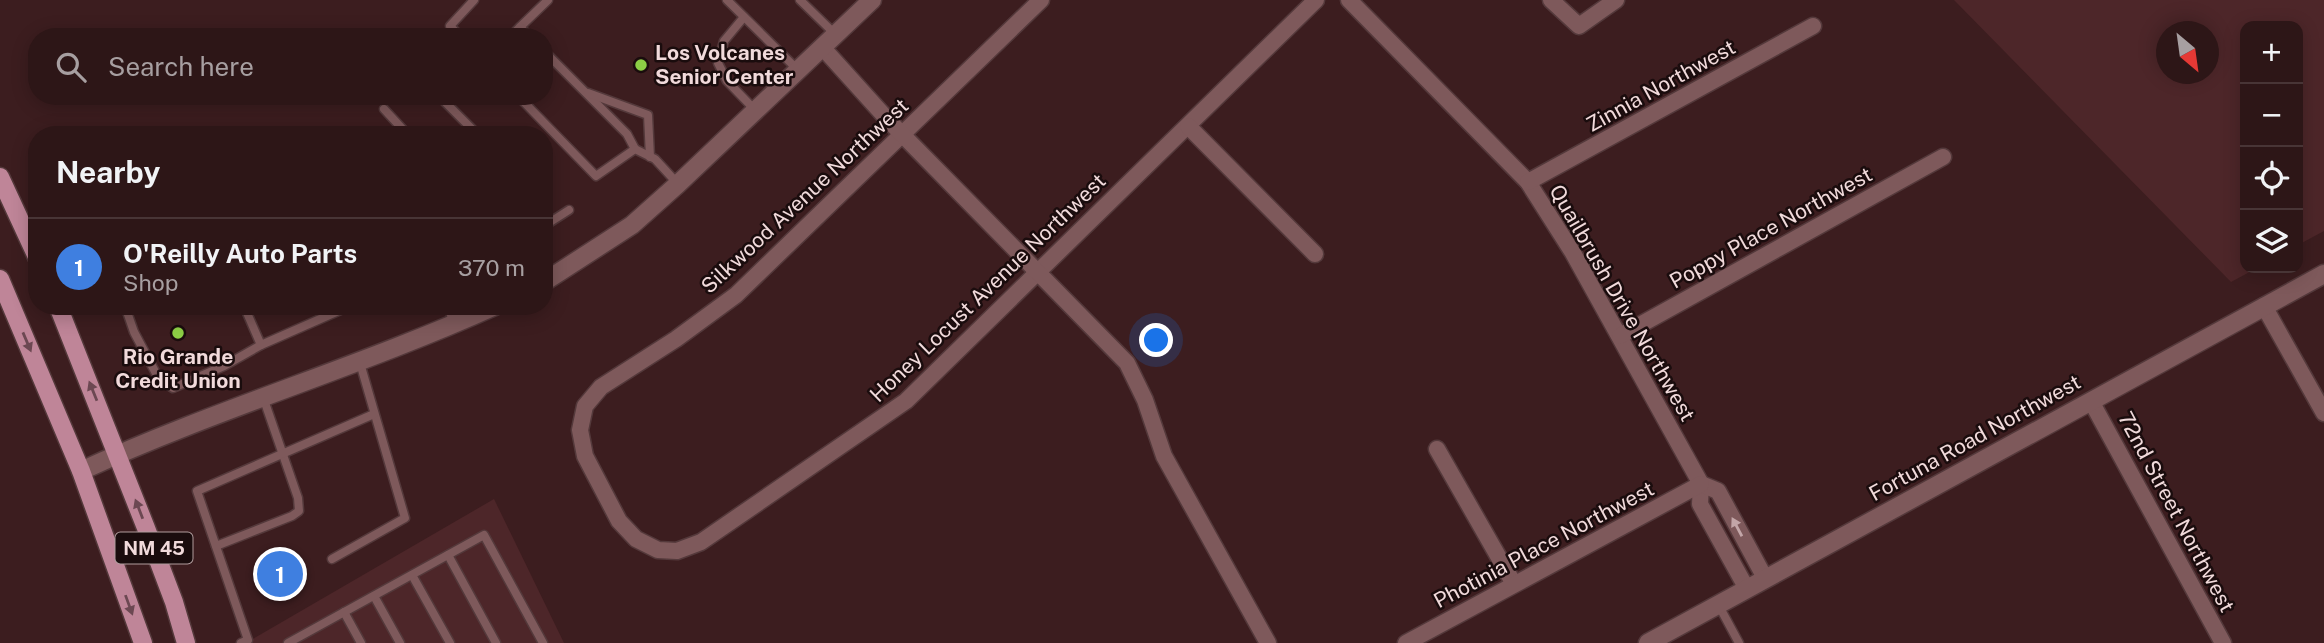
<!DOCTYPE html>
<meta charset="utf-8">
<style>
body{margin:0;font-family:"Public Sans",sans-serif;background:#392324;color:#f1f3f6}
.controls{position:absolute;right:21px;top:21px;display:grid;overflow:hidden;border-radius:14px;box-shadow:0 4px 18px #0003}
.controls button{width:63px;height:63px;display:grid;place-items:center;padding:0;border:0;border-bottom:2px solid #483536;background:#2d1617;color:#f1f3f6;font:35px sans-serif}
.compass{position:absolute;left:2156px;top:21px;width:63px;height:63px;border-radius:50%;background:#2d1617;box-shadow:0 4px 18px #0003;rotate:151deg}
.you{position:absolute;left:1157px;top:341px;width:24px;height:24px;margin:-18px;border:5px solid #fff;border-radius:50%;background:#1a73e8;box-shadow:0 0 0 10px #1a73e833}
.badge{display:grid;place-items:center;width:46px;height:46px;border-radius:50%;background:#8cce45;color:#fff;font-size:23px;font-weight:700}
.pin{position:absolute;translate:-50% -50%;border:4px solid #fff;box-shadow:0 2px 7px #0006}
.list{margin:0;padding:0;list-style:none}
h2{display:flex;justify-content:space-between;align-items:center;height:91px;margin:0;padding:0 28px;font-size:30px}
h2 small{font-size:23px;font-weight:400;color:#a79fa1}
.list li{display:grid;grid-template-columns:46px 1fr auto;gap:21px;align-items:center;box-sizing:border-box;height:98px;padding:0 28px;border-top:2px solid #483536}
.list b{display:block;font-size:26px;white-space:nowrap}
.list p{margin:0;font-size:23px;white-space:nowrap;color:#a79fa1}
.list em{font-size:23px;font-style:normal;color:#a79fa1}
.icon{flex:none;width:38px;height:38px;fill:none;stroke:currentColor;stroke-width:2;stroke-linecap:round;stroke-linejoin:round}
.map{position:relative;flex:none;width:2324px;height:643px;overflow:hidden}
.search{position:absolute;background:#2d1617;box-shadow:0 4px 18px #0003;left:28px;top:28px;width:525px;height:77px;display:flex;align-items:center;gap:18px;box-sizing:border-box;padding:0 24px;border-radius:28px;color:#a79fa1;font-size:26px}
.panel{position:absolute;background:#2d1617;box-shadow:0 4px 18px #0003;left:28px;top:126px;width:525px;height:189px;border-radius:28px}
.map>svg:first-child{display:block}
</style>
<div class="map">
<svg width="2324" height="643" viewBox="0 0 2324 643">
<rect width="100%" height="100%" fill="#3c1d1f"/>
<g fill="#4d2629" fill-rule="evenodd">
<path d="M 1954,0 L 2324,0 L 2324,231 L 2298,245 L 2298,26 L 2245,26 L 2245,268 L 2257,268 L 2231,282 ZM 2166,32 L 2208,32 L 2208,74 L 2166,74 Z"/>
<path d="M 494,499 L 564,643 L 246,643 Z"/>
</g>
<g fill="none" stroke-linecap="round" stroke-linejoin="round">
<g stroke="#54393b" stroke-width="11">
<g id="service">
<path d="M 727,0 L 799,71"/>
<path d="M 800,0 L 836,35"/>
<path d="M 744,17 L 724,41 L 718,63 L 727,81 L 756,111"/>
<path d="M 520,27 L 548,0"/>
<path d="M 461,37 L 450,26 L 474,0"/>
<path d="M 510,37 L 520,27 L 530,37"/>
<path d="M 544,51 L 627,134 L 635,149"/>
<path d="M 588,93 L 648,115 L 650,157"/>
<path d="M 439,96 L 478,135"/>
<path d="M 518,96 L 596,176 L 635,149 L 655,159 L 678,184"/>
<path d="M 384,109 L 408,135"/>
<path d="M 544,226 L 569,210"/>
<path d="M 125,306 L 134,332 L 159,379 L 173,388 L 224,366 L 261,345"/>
<path d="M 244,306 L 261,345 L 343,309"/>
<path d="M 448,306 L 454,324"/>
<path d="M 216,546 L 292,516 L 299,511 L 298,498 L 263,397"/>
<path d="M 448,555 L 496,643"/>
<path d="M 332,559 L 405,518 L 360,363"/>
<path d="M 412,575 L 450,643"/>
<path d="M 374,596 L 400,643"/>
<path d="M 1718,604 L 1739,643"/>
<path d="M 344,612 L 361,643"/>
<path d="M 241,643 L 248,640 L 197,491 L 374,414"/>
<path d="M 288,643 L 484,535 L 543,643"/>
</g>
</g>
<g stroke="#54393b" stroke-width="19">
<g id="minor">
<path d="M 1041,0 L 736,295 L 676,339 L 601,387 L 585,406 L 580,430 L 585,456 L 619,521 L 636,539 L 658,550 L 677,551 L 701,542 L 906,401 L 1316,0"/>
<path d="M 1349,0 L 1528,182 L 1573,253 L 1701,484 L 1700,504 L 1747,589"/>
<path d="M 1551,0 L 1579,26 L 1616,0"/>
<path d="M 823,48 L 888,120 L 1127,363 L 1145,400 L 1164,456 L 1268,643"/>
<path d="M 1188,126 L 1315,254"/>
<path d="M 1528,182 L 1813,26"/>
<path d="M 2264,306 L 2324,413"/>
<path d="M 1620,336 L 1943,157"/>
<path d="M 2091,401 L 2223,643"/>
<path d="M 1437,449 L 1514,584"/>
<path d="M 1701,484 L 1718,491 L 1765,578"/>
<path d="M 1406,643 L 1701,484"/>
</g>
</g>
<g stroke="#54393b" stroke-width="21">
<g id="tertiary">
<path d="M 544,282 L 632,225 L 678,184 L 872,0"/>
<path d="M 81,471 C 216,409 359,367 495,306"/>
<path d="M 1648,643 L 2324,274"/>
</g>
</g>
<g stroke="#54393b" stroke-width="21">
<g id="primary">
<path d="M 0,177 L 37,257"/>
<path d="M 0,279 L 81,471 L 143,643"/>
<path d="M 58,306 L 146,528 L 174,602 L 186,643"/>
</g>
</g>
<use href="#service" stroke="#7e595b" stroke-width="8"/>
<use href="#minor" stroke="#7e595b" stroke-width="16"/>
<use href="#tertiary" stroke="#7e595b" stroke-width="18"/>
<use href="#primary" stroke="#bf8598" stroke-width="18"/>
</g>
<defs><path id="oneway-solid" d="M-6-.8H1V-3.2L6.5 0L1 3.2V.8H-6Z" transform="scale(1.75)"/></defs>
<g fill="#6c4852">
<use href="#oneway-solid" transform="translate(27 342) rotate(67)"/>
<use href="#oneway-solid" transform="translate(93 391) rotate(-112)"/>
<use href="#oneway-solid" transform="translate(139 509) rotate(-111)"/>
<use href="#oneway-solid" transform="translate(129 605) rotate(70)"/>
</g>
<use fill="#c3a6a8" href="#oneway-solid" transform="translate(1737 527) rotate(-118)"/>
<g fill="#8cce45" stroke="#1a0c0d" stroke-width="2.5">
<circle cx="641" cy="65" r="7"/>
<circle cx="178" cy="333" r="7"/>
</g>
<g text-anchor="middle" stroke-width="5" stroke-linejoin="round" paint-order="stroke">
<rect fill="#1a0c0d" stroke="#b09c9d" stroke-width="2" x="115.5" y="532.5" width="77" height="31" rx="5"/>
<g font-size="19" font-weight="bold" fill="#f1dadb">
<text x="154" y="555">NM 45</text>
</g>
<g font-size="21" font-weight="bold" fill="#f1dadb" stroke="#1a0c0d" text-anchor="start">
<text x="655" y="60">Los Volcanes<tspan x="655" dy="24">Senior Center</tspan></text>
<text x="178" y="364" text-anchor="middle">Rio Grande<tspan x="178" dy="24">Credit Union</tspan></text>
</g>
<g font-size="21" fill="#f1dadb" stroke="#1a0c0d">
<text transform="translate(1661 86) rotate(-29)" y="7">Zinnia Northwest</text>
<text transform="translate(805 196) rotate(-43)" y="7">Silkwood Avenue Northwest</text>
<text transform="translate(1771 228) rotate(-29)" y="7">Poppy Place Northwest</text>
<text transform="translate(988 288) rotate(-44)" y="7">Honey Locust Avenue Northwest</text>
<text transform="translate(1622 303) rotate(60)" y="7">Quailbrush Drive Northwest</text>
<text transform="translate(1975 438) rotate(-29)" y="7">Fortuna Road Northwest</text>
<text transform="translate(2176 512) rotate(62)" y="7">72nd Street Northwest</text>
<text transform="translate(1544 545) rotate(-28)" y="7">Photinia Place Northwest</text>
</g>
</g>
</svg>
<div class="controls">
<button>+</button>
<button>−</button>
<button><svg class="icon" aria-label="locate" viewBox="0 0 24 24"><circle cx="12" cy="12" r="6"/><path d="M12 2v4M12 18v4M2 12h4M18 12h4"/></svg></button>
<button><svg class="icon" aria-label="layers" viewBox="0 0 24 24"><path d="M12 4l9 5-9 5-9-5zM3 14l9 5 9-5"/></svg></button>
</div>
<svg class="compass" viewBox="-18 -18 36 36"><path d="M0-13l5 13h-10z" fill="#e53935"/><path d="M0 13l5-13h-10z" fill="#a79fa1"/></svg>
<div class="you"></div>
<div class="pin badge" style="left:280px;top:574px;background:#3f7fe0">1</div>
<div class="search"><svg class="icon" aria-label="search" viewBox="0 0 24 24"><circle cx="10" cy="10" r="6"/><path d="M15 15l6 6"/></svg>Search here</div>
<section class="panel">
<h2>Nearby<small></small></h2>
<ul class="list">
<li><span class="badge" style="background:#3f7fe0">1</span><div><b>O'Reilly Auto Parts</b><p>Shop</p></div><em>370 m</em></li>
</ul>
</section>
</div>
